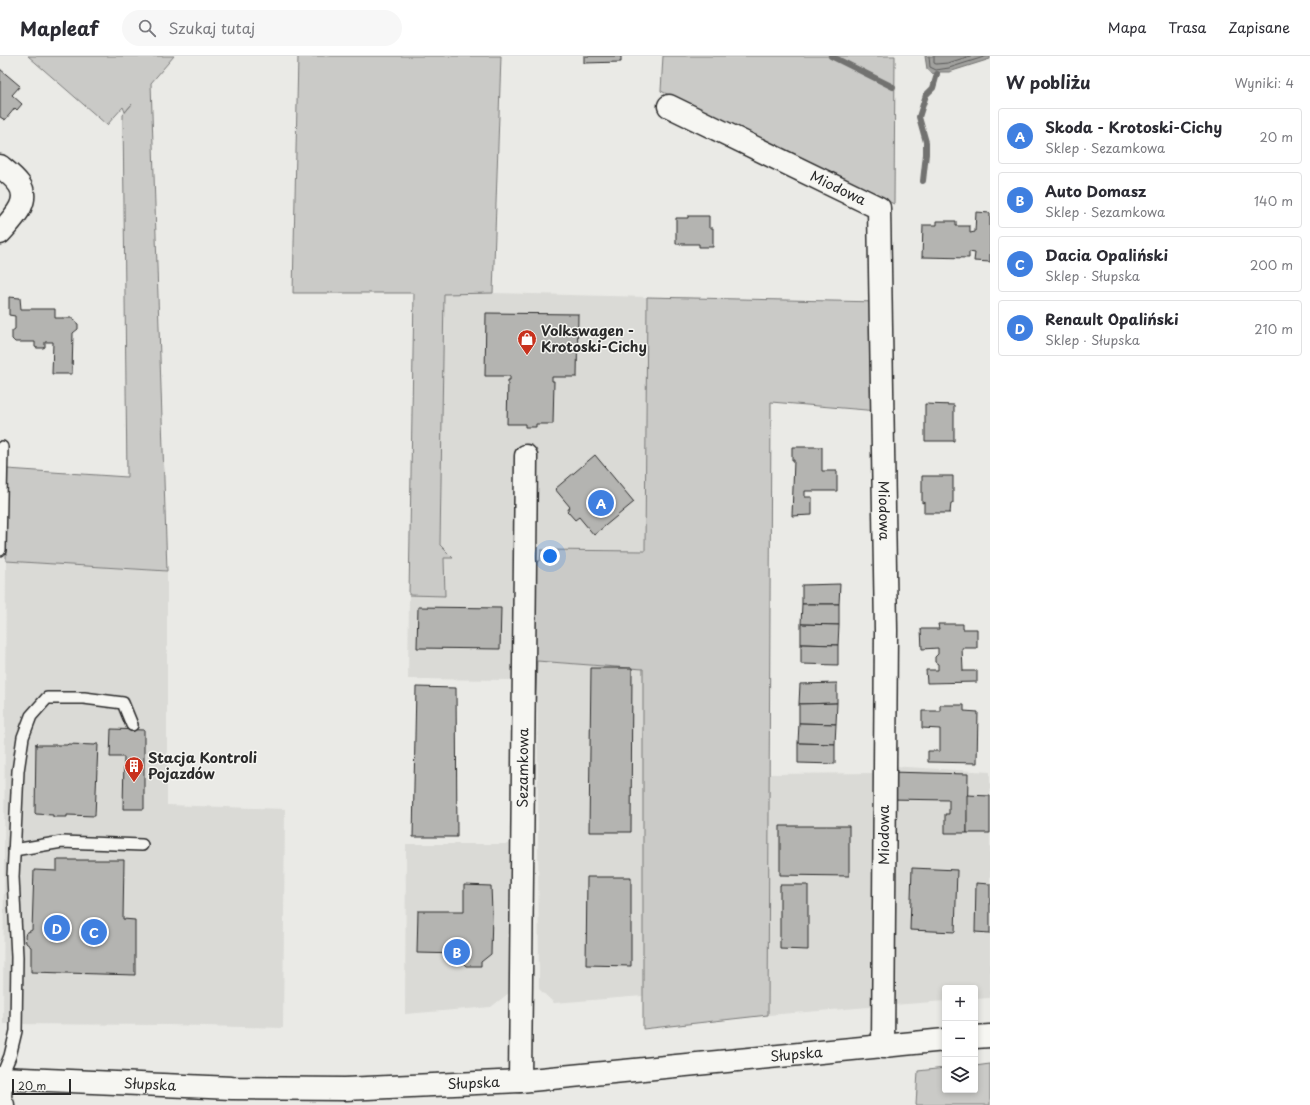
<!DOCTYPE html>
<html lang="pl">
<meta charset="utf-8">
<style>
body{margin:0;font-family:"Playpen Sans",sans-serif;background:#f7f7f7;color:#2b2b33}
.controls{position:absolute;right:12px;bottom:12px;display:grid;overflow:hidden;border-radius:4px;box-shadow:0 2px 6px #0003}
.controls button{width:36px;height:36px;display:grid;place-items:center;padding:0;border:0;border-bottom:1px solid #e1e1e2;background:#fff;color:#2b2b33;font:20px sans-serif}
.scale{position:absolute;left:12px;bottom:10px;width:59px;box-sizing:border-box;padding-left:4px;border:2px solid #2b2b2b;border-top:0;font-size:11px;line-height:14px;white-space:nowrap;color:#2b2b2b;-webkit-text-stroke:3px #f6f6f2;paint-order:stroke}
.you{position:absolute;left:550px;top:500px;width:14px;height:14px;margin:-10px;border:3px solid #fff;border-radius:50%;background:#1a73e8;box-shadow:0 0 0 6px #1a73e833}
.badge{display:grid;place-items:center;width:26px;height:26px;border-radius:50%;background:#b45309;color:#fff;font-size:13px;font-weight:700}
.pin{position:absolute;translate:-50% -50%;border:2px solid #fff;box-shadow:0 1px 4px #0006}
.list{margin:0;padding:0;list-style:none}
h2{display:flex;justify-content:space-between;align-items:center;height:52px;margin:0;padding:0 16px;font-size:17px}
h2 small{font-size:13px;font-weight:400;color:#7c7c81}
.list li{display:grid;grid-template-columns:26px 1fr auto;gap:12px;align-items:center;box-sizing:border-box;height:56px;margin:0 8px 8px;padding:0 8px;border:1px solid #e1e1e2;border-radius:4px}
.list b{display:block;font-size:15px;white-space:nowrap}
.list p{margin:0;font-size:13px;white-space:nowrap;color:#7c7c81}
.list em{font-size:13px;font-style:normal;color:#7c7c81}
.icon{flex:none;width:22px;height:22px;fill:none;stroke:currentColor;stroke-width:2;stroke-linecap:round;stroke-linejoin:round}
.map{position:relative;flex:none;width:990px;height:1049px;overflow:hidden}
header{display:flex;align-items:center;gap:24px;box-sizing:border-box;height:56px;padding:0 20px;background:#fff;border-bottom:1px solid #e1e1e2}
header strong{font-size:19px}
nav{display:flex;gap:22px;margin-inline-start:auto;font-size:14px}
.search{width:280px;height:36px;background:#f7f7f7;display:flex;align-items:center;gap:10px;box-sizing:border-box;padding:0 14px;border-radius:22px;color:#7c7c81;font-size:15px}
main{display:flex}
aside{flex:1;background:#fff}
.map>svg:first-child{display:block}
</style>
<header>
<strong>Mapleaf</strong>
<div class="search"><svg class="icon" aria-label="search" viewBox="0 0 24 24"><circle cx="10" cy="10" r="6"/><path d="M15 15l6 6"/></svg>Szukaj tutaj</div>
<nav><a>Mapa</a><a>Trasa</a><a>Zapisane</a></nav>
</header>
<main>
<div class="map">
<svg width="990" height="1049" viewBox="0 0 990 1049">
<rect width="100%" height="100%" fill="#eaeae6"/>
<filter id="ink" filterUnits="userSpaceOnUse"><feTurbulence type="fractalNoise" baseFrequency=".025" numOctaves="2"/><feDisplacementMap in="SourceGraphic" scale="8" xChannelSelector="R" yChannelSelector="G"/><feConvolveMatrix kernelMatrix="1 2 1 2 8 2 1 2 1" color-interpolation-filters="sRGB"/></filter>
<g filter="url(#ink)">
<g fill="#dadad6">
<path d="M 444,237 L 493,237 L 647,241 L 645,495 L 541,494 L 540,505 L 513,503 L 511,624 L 408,623 L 409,539 L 445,540 L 444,501 L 453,502 L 440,490 Z"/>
<path d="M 6,505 L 167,515 L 167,749 L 285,753 L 283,972 L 167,969 L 3,968 Z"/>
<path d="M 537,605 L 643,613 L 643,940 L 554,947 L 539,933 Z"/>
<path d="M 890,710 L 990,716 L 990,942 L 975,943 L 975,932 L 945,932 L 945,945 L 768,959 L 769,718 L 879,717 Z"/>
<path d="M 406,788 L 509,788 L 509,937 L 491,951 L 405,958 Z"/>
</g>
<g fill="#cacac7" stroke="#7a7a79">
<path d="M 28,0 L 174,0 L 151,27 L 167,515 L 6,505 L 7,413 L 127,421 L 123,59 L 132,48 L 125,56 L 123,51 L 107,69 Z"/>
<path d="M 298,0 L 501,0 L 493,237 L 444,238 L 440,489 L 453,502 L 444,502 L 445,540 L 409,539 L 414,237 L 293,237 Z"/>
<path d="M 663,0 L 895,0 L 894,148 L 661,35 Z"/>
<path d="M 647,241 L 878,246 L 878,355 L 771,346 L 768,959 L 643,973 L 643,613 L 537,605 L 531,788 L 534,538 L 537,505 L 540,505 L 541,494 L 645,495 Z"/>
<path d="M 990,1008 L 990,1049 L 916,1049 L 918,1015 L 945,1012 L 945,1034 L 975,1034 L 975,1010 Z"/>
</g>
<path fill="#a1a19e" stroke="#727270" d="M 925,0 L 990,0 L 990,3 L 949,16 L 940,16 L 937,18 L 931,17 L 927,13 Z"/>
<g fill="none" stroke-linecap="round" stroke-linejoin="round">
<g stroke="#5a5a59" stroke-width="1">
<path d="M 929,0 L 930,11 L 936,14 L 949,12 L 987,0"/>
<path d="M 934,0 L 934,7 L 936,8 L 948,7 L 970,0"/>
</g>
<g stroke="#727270" stroke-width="6">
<path d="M 831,0 L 893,31"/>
<path d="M 923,125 L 926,98 L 926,86 L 919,61 L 926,39 L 933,32 L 937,18"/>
</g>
</g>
<g fill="#b4b4b1" stroke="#2b2b2b">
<path d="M 584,0 L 621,0 L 621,6 L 584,7 Z"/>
<path d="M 0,13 L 20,30 L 12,39 L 22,48 L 17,54 L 15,52 L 5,64 L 0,61 Z"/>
<path d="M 976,156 L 990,157 L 990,206 L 974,205 L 975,197 L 969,196 L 969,202 L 922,201 L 923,169 L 937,169 L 937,165 L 956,165 L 956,170 L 970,170 L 970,177 L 975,176 Z"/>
<path d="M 688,160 L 709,160 L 709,172 L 713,172 L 713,191 L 699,191 L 699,188 L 676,188 L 676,162 L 688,162 Z"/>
<path d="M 9,241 L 20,242 L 21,253 L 55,253 L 55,262 L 73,262 L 73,264 L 78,268 L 78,273 L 73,277 L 72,318 L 52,318 L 53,286 L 45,286 L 45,291 L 43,292 L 37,292 L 35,291 L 35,286 L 15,286 L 12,283 L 12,275 L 15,273 L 15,260 L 9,259 Z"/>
<path d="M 486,257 L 578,258 L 577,321 L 552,321 L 552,325 L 554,325 L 553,368 L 536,368 L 536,371 L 525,371 L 525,368 L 507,368 L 508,324 L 510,324 L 510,320 L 485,320 Z"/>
<path d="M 925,348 L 954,349 L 954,385 L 925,385 Z"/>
<path d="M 792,391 L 822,391 L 822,415 L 837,415 L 837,435 L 805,435 L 805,441 L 812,441 L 812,459 L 792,460 L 794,404 L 792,404 Z"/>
<path d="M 595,399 L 634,446 L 594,479 L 579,461 L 575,464 L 567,455 L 570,451 L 555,433 Z"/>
<path d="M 922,420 L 953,420 L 953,447 L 951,447 L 950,457 L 924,457 L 924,446 L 922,447 Z"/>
<path d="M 840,528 L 839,548 L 802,548 L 802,529 Z"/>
<path d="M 802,548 L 839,548 L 839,569 L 801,568 Z"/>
<path d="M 418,551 L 501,552 L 500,593 L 417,592 Z"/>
<path d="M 801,568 L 839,569 L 838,589 L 801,588 Z"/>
<path d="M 938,568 L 963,568 L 963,573 L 977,573 L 977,592 L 962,592 L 963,615 L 977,615 L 977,626 L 927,627 L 926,614 L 938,614 L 938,608 L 935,606 L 935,601 L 938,598 L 938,592 L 922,593 L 921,573 L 939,573 Z"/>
<path d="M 801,588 L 838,589 L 838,609 L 801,608 Z"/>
<path d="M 591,612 L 632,612 L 631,776 L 589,776 Z"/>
<path d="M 837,627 L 837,647 L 799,648 L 800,628 Z"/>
<path d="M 416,631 L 456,632 L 457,781 L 413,781 Z"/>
<path d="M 837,647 L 836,668 L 799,667 L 799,648 Z"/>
<path d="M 940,649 L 964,649 L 964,655 L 978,656 L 977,707 L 928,706 L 928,695 L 940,695 L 940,673 L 922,672 L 922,655 L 940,655 Z"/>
<path d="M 799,667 L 836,668 L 835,688 L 798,687 Z"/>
<path d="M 111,673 L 144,674 L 144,753 L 123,753 L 124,701 L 110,701 Z"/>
<path d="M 36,687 L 36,689 L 67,689 L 68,688 L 95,689 L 96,688 L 98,688 L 95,760 L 67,759 L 67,761 L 53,761 L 53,759 L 36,758 L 35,757 Z"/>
<path d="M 798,687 L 835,688 L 835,708 L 798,707 Z"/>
<path d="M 889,716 L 968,718 L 967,777 L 945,777 L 945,758 L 949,758 L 949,744 L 889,743 Z"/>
<path d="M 967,739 L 990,740 L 990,777 L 967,777 Z"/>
<path d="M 780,770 L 849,770 L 849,820 L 780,819 Z"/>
<path d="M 57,804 L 124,804 L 123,863 L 135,864 L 135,919 L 31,916 L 31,891 L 26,887 L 25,880 L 26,877 L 32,874 L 34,814 L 57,815 Z"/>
<path d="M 912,812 L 957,814 L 955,876 L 910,874 Z"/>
<path d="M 587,821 L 631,821 L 631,910 L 586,909 Z"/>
<path d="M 976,827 L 990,828 L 990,877 L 975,876 Z"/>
<path d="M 464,829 L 491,830 L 492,856 L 491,898 L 481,906 L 481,910 L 466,910 L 461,905 L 461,898 L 417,897 L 418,855 L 464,855 Z"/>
<path d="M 780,829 L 808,829 L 808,894 L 780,893 Z"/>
</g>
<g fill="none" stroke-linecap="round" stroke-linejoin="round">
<g stroke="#2b2b2b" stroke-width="14">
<g id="service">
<path d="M 0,494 L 2,391"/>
<path d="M 14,794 L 62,786 L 142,789"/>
<path d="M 1,1022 L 10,1000 L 16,975 L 17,901 L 13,821 L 18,715 L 23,681 L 31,660 L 47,642 L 84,642 L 123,647 L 132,669"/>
</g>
</g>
<g stroke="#2b2b2b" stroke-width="25">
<g id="minor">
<path id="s1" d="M 669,50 L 879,152 L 886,574 L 883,991"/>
<path d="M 0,110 C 6,115 14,121 19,128 C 32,146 11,164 0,177"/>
<path d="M 1,1022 L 0,1043 L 3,1049"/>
<path id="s2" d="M 520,1025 L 526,400"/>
</g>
</g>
<g stroke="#2b2b2b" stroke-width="25">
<g id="secondary">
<path d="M 975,981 L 990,980"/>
<path id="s3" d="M 0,1022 L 232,1032 L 345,1033 L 520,1025 L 945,984"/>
</g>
</g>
<use href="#service" stroke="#f6f6f2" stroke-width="11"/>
<use href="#minor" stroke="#f6f6f2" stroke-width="22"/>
<use href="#secondary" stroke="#f6f6f2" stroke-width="22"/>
</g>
</g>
<defs>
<g id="shop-pin" transform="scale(1)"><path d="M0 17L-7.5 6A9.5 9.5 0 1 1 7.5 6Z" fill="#c8321e" stroke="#f6f6f2"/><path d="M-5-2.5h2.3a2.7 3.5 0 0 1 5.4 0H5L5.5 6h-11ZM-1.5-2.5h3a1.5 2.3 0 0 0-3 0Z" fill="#fff"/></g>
<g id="building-pin" transform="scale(1)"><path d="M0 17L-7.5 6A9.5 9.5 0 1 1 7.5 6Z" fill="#c8321e" stroke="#f6f6f2"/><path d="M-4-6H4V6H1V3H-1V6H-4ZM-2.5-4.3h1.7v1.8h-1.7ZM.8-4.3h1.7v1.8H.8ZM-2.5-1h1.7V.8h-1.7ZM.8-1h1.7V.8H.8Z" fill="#fff"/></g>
</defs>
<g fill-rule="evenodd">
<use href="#shop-pin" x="527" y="283"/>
<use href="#building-pin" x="134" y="710"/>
</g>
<g text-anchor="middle" stroke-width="3" stroke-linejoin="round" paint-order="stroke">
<g font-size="14" fill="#2b2b2b" stroke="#f6f6f2">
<text dy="5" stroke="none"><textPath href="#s1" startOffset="188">Miodowa</textPath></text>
<text dy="5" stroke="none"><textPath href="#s1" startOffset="536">Miodowa</textPath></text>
<text dy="5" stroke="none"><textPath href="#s2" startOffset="313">Sezamkowa</textPath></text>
<text transform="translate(884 779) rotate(-90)" y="5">Miodowa</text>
<text dy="5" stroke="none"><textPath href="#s3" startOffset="798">Słupska</textPath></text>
<text dy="5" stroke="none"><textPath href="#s3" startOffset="474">Słupska</textPath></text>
<text dy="5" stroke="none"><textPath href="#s3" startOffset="150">Słupska</textPath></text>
</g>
<g font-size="14" font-weight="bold" fill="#2b2b2b" stroke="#f6f6f2" text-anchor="start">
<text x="541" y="280">Volkswagen -<tspan x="541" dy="16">Krotoski-Cichy</tspan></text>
<text x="148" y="707">Stacja Kontroli<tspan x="148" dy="16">Pojazdów</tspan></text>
</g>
</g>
</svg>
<div class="controls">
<button>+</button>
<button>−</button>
<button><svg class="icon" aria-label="layers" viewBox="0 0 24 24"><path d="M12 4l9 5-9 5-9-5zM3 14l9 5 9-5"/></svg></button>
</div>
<div class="scale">20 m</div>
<div class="you"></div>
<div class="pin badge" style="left:601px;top:447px;background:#3f7fe0">A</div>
<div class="pin badge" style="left:457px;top:896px;background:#3f7fe0">B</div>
<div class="pin badge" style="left:94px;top:876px;background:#3f7fe0">C</div>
<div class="pin badge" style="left:57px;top:872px;background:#3f7fe0">D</div>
</div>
<aside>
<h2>W pobliżu<small>Wyniki: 4</small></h2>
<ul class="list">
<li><span class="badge" style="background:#3f7fe0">A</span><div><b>Skoda - Krotoski-Cichy</b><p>Sklep · Sezamkowa</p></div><em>20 m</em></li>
<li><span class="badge" style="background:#3f7fe0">B</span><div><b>Auto Domasz</b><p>Sklep · Sezamkowa</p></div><em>140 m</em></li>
<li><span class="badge" style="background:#3f7fe0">C</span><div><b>Dacia Opaliński</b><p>Sklep · Słupska</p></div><em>200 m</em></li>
<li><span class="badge" style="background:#3f7fe0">D</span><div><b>Renault Opaliński</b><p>Sklep · Słupska</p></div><em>210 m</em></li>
</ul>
</aside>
</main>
